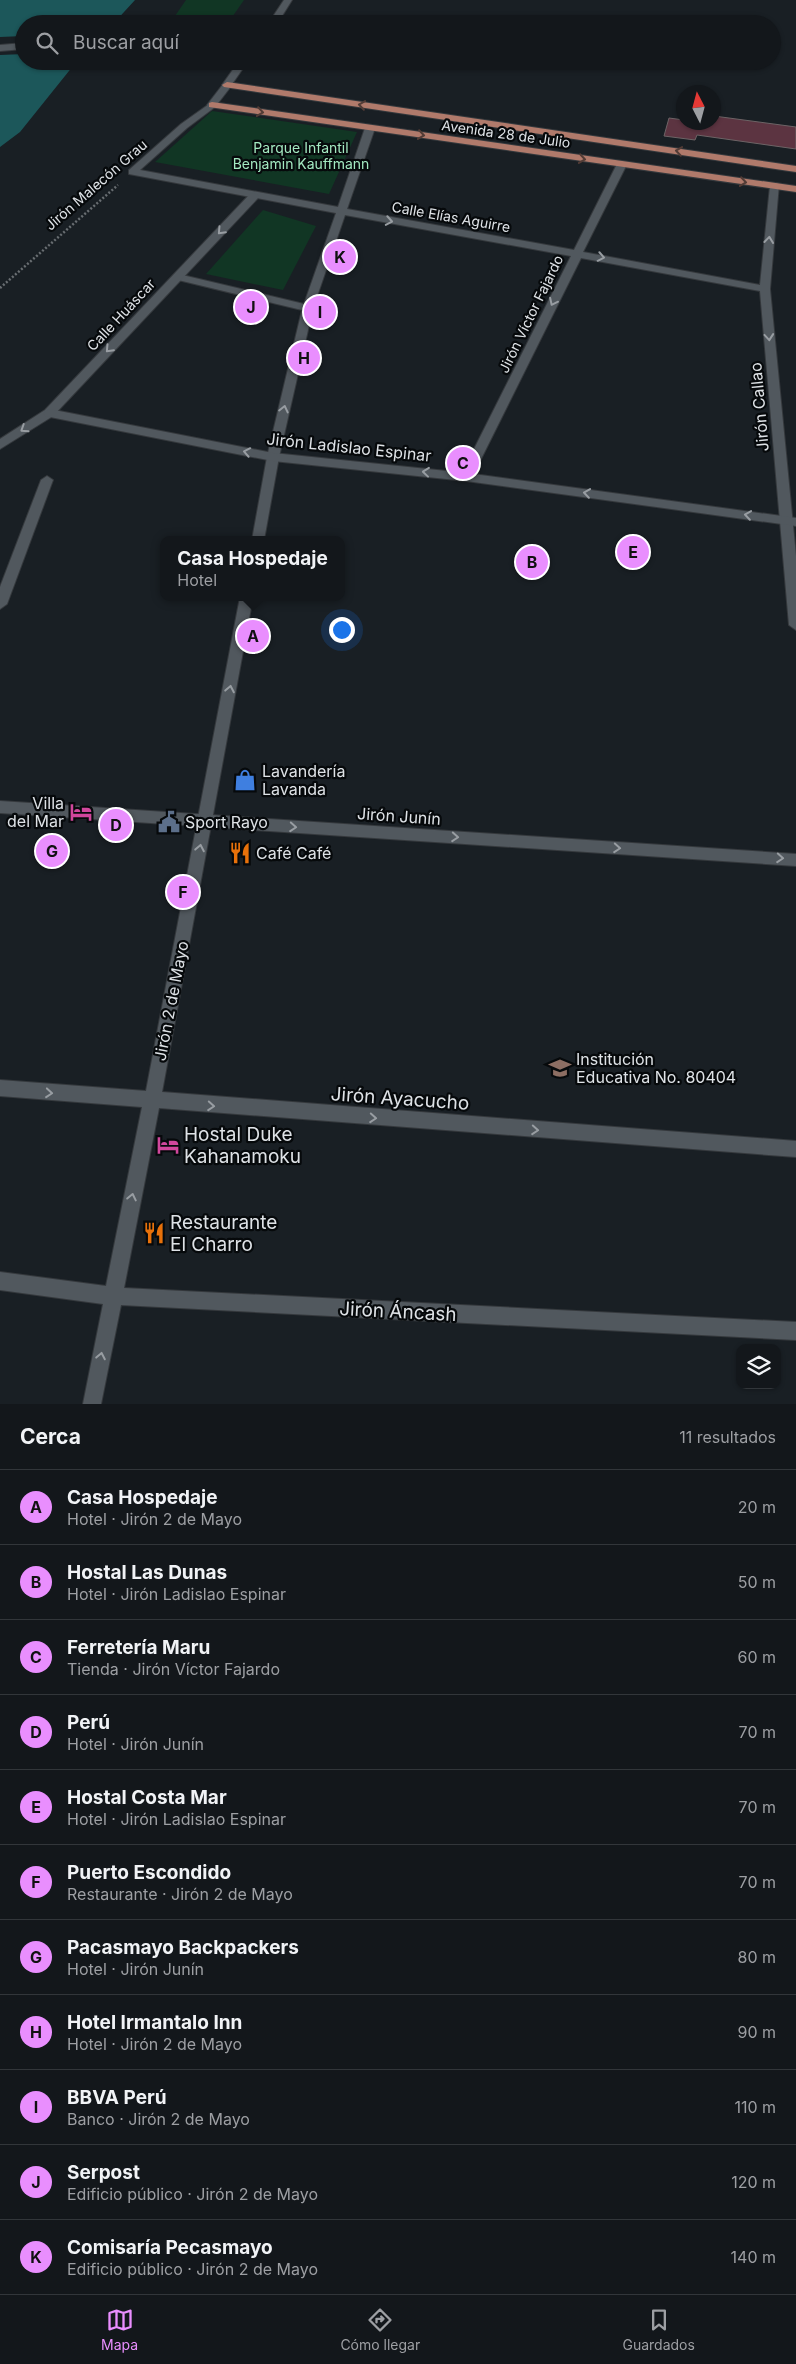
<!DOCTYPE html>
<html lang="es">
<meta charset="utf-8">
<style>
body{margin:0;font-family:Inter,sans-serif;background:#202428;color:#f1f3f6}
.controls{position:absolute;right:15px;bottom:15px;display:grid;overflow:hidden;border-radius:10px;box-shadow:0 1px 4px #0004}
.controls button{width:45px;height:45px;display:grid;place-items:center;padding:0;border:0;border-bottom:1px solid #32363a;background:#13171b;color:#f1f3f6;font:25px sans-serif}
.compass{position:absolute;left:676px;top:85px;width:45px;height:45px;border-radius:50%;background:#13171b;box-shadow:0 1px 4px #0004;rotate:354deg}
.you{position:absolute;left:341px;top:629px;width:18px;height:18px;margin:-12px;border:4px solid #fff;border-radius:50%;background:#1a73e8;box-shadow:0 0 0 8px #1a73e833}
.badge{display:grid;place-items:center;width:32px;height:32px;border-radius:50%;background:#e98efe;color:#111;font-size:16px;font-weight:700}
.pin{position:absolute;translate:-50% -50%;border:2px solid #fff;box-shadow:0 1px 5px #0006}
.popup{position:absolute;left:160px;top:536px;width:185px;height:65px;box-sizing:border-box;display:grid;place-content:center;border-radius:10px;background:#13171b;filter:drop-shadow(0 1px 4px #0005);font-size:16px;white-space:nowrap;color:#9d9fa3}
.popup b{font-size:19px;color:#f1f3f6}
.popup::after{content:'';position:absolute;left:50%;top:100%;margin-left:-10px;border:10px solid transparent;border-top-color:#13171b}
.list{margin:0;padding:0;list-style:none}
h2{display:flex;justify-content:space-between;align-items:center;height:65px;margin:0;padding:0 20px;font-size:21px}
h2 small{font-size:16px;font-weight:400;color:#9d9fa3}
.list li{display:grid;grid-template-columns:32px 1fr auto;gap:15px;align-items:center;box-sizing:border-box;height:75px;padding:0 20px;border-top:1px solid #32363a}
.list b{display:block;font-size:19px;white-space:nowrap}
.list p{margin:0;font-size:16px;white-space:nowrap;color:#9d9fa3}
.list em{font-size:16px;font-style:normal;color:#9d9fa3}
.icon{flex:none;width:28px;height:28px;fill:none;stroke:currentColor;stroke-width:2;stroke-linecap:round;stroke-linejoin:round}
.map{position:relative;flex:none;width:796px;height:1404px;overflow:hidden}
.search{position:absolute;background:#13171b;box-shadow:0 1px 4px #0004;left:15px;right:15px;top:15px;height:55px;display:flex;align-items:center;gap:12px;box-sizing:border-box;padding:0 18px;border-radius:28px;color:#9d9fa3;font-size:19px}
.sheet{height:890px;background:#13171b}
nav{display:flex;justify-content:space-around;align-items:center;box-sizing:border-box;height:70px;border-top:1px solid #32363a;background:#13171b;font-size:14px;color:#9d9fa3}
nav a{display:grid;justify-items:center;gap:2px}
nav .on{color:#e98efe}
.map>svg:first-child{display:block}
</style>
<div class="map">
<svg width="796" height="1404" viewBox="0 0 796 1404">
<rect width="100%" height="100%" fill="#191f24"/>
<g fill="#113624">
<path d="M 186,0 L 244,0 L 228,23 L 175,16 Z"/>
<path d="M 212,111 L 357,132 L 329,194 L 155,162 Z"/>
<path d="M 263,210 L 316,226 L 283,290 L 206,274 Z"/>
</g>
<path fill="#1c575a" d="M 0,0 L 135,0 L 113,24 L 24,24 L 24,61 L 77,61 L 20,132 L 0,147 Z"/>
<path fill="#191f24" d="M 24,36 L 24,54 L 0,55 L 0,37 Z"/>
<path fill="#5c3441" stroke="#6d6466" d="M 714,116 L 796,127 L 796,149 L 697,135 L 695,140 L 664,136 L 669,118 L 684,120 L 684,122 L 714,122 Z"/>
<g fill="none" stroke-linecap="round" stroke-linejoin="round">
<g stroke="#35393d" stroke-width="2">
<path id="pedestrian" d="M 24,43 L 24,49 L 0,51 L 0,45 Z"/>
</g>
<g stroke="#35393d" stroke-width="2">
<g id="minor">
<path d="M 284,0 L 292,0 L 277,24 L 268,24 Z"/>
<path d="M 239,61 L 248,61 L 230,87 L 224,87 L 222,85 Z"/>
<path d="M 212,102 L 215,103 L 215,107 L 187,128 L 140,170 L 338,207 L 365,128 L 370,125 L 375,128 L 347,209 L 574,250 L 617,164 L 622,161 L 627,164 L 583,252 L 760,285 L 770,186 L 775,183 L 779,184 L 770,289 L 796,556 L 796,630 L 789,625 L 760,291 L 581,258 L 472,477 L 466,481 L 460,477 L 571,256 L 345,215 L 313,308 L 279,457 L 264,540 L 252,540 L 267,457 L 302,310 L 174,279 L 173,277 L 178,274 L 304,304 L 336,213 L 129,174 L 129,170 L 181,124 Z"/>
<path d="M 47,476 L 53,480 L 7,604 L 0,609 L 0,587 L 41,480 Z"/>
<path d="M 240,597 L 253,597 L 162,1092 L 796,1141 L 796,1157 L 159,1108 L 124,1288 L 796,1322 L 796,1340 L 121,1305 L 101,1404 L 83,1404 L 103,1304 L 0,1290 L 0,1272 L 106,1286 L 142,1107 L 0,1096 L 0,1080 L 146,1091 Z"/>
</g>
</g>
<g stroke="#35393d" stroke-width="2">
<g id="tertiary">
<path d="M 224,83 L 232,85 L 215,107 L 209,107 L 207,105 Z"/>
<path d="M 254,193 L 259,196 L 258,198 L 53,416 L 0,449 L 0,439 L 45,410 L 250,194 Z"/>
<path d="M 0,801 L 796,854 L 796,866 L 0,813 Z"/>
</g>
</g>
<g stroke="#35393d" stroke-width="2">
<path id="secondary" d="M 49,409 L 273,453 L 466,473 L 796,518 L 796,526 L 466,481 L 273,461 L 45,416 L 43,413 Z"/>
</g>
<g stroke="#35393d" stroke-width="2">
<g id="primary">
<path d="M 227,82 L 796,166 L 796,172 L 224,87 L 222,85 Z"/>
<path d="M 212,102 L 796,186 L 796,192 L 209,107 L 209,103 Z"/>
</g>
</g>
<path stroke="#686d71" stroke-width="2.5" stroke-dasharray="2 2" stroke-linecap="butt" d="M 0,288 L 118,185"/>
<use href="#pedestrian" fill="#51585e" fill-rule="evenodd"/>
<use href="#minor" fill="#51585e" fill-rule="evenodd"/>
<use href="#tertiary" fill="#51585e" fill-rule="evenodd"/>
<use href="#secondary" fill="#51585e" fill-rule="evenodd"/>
<use href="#primary" fill="#b07a6b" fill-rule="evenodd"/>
</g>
<defs><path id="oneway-chevron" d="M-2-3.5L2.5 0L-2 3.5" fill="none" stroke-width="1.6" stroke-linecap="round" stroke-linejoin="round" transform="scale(1.25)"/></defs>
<g stroke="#523c36">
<use href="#oneway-chevron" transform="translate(362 105) rotate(-172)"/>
<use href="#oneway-chevron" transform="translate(260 112) rotate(8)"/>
<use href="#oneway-chevron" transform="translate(421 135) rotate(8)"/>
<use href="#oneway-chevron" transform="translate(679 151) rotate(-172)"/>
<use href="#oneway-chevron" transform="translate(582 159) rotate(8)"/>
<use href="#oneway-chevron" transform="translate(743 182) rotate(8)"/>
</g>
<g stroke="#989da2">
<use href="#oneway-chevron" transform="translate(389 221) rotate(10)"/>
<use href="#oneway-chevron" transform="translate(221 231) rotate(133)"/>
<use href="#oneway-chevron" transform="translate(769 240) rotate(-84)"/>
<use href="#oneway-chevron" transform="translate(601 257) rotate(11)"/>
<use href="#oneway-chevron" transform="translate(553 302) rotate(116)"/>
<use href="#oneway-chevron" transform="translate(769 337) rotate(85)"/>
<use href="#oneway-chevron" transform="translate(109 349) rotate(133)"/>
<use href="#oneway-chevron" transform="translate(284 409) rotate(-77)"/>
<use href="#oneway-chevron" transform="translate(24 429) rotate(147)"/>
<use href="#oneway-chevron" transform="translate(247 452) rotate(-169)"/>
<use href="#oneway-chevron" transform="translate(426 472) rotate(-174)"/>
<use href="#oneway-chevron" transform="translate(587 493) rotate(-172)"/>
<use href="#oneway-chevron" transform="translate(748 515) rotate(-172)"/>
<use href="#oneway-chevron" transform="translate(230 689) rotate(-79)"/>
<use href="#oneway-chevron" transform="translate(293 827) rotate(4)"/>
<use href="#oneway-chevron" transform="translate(455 837) rotate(4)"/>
<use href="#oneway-chevron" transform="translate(200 848) rotate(-79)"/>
<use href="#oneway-chevron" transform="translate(617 848) rotate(4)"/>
<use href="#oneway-chevron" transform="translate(780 858) rotate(4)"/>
<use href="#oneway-chevron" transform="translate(49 1093) rotate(5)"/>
<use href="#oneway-chevron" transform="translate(211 1106) rotate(4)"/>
<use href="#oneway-chevron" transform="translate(373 1118) rotate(4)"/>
<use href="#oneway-chevron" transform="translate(535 1130) rotate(4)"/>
<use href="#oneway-chevron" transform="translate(132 1197) rotate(-78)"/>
<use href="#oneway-chevron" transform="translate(101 1356) rotate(-79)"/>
</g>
<defs>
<g id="shop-bare" transform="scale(1.725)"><path d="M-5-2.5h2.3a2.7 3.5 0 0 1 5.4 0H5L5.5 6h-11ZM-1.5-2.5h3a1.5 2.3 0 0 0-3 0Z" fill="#3f7fe0" stroke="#06090b" stroke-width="2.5" paint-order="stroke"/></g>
<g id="hotel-bare" transform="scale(1.725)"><path d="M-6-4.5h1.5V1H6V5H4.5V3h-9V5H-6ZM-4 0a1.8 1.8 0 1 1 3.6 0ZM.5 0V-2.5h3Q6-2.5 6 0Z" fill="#d1479c" stroke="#06090b" stroke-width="2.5" paint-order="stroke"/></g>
<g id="civic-bare" transform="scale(1.725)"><path d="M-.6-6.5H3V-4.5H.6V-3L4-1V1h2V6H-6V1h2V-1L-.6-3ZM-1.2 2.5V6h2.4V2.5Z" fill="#5c6f8a" stroke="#06090b" stroke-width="2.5" paint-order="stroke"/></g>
<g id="restaurant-bare" transform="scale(1.725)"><path d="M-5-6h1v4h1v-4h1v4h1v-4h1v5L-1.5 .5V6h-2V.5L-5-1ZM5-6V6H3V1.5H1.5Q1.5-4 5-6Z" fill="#e8710a" stroke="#06090b" stroke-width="2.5" paint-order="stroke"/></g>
<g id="school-bare" transform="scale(1.725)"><path d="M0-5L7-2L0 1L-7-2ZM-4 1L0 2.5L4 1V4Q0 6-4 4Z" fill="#8d6e63" stroke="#06090b" stroke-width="2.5" paint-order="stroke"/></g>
</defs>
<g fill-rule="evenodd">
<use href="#shop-bare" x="245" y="780"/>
<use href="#hotel-bare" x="81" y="812"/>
<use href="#civic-bare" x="169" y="822"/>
<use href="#restaurant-bare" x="240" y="853"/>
<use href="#school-bare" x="560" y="1068"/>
<use href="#hotel-bare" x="168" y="1145"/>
<use href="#restaurant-bare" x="154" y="1233"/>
</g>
<g text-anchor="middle" stroke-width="4.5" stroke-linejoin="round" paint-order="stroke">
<g font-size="14" fill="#dee2e6" stroke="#06090b">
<text transform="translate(506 134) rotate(8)" y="5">Avenida 28 de Julio</text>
<text transform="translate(96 185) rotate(-41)" y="5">Jirón Malecón Grau</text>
<text transform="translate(451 217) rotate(10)" y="5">Calle Elías Aguirre</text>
<text transform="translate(531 314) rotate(-64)" y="5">Jirón Víctor Fajardo</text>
<text transform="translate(121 315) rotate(-47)" y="5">Calle Huáscar</text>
</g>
<g font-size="14" fill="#a3e9c1" stroke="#06090b">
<text x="301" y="153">Parque Infantil<tspan x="301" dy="16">Benjamin Kauffmann</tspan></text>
</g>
<g font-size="16" fill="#dee2e6" stroke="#06090b">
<text transform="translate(759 407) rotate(-95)" y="6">Jirón Callao</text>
<text transform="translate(349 447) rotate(6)" y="6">Jirón Ladislao Espinar</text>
<text transform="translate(399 816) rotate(4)" y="6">Jirón Junín</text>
<text transform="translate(171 1001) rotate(-79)" y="6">Jirón 2 de Mayo</text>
</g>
<g font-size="16" fill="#dee2e6" stroke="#06090b" text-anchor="start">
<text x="262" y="777">Lavandería<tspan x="262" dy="18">Lavanda</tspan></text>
<text x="64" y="809" text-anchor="end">Villa<tspan x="64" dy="18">del Mar</tspan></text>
<text x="185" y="828">Sport Rayo</text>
<text x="256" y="859">Café Café</text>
<text x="576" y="1065">Institución<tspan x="576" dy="18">Educativa No. 80404</tspan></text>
</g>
<g font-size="19" fill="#dee2e6" stroke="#06090b">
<text transform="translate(400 1098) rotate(4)" y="7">Jirón Ayacucho</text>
<text transform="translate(398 1311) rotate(3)" y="7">Jirón Áncash</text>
</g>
<g font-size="19" fill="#dee2e6" stroke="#06090b" text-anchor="start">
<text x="184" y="1141">Hostal Duke<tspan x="184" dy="22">Kahanamoku</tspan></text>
<text x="170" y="1229">Restaurante<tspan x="170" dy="22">El Charro</tspan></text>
</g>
</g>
</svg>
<div class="controls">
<button><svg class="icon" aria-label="layers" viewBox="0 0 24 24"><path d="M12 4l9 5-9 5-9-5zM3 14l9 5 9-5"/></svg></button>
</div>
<svg class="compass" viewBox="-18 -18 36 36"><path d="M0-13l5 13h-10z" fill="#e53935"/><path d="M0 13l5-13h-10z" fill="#9d9fa3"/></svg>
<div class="you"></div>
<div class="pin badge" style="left:253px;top:636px">A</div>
<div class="popup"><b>Casa Hospedaje</b>Hotel</div>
<div class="pin badge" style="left:532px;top:562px">B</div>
<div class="pin badge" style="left:463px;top:463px">C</div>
<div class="pin badge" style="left:116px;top:825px">D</div>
<div class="pin badge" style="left:633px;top:552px">E</div>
<div class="pin badge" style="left:183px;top:892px">F</div>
<div class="pin badge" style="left:52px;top:851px">G</div>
<div class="pin badge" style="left:304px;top:358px">H</div>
<div class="pin badge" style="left:320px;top:312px">I</div>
<div class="pin badge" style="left:251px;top:307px">J</div>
<div class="pin badge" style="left:340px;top:257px">K</div>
<div class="search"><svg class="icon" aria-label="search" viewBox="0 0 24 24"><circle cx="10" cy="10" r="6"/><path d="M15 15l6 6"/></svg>Buscar aquí</div>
</div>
<section class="sheet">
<h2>Cerca<small>11 resultados</small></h2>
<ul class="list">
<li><span class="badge">A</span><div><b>Casa Hospedaje</b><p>Hotel · Jirón 2 de Mayo</p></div><em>20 m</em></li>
<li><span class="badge">B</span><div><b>Hostal Las Dunas</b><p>Hotel · Jirón Ladislao Espinar</p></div><em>50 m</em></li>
<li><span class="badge">C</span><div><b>Ferretería Maru</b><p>Tienda · Jirón Víctor Fajardo</p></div><em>60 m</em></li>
<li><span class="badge">D</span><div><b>Perú</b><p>Hotel · Jirón Junín</p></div><em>70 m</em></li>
<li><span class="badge">E</span><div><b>Hostal Costa Mar</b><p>Hotel · Jirón Ladislao Espinar</p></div><em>70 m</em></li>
<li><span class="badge">F</span><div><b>Puerto Escondido</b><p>Restaurante · Jirón 2 de Mayo</p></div><em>70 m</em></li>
<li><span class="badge">G</span><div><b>Pacasmayo Backpackers</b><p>Hotel · Jirón Junín</p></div><em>80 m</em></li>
<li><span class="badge">H</span><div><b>Hotel Irmantalo Inn</b><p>Hotel · Jirón 2 de Mayo</p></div><em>90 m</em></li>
<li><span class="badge">I</span><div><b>BBVA Perú</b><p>Banco · Jirón 2 de Mayo</p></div><em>110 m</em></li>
<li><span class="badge">J</span><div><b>Serpost</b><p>Edificio público · Jirón 2 de Mayo</p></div><em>120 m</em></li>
<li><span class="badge">K</span><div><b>Comisaría Pecasmayo</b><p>Edificio público · Jirón 2 de Mayo</p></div><em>140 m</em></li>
</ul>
</section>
<nav>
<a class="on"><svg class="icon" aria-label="map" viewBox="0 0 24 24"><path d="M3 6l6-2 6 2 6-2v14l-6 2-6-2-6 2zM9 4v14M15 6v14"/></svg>Mapa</a>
<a><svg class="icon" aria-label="directions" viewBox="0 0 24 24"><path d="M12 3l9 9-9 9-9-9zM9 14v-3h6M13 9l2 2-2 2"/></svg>Cómo llegar</a>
<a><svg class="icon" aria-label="saved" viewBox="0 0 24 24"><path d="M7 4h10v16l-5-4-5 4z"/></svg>Guardados</a>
</nav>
